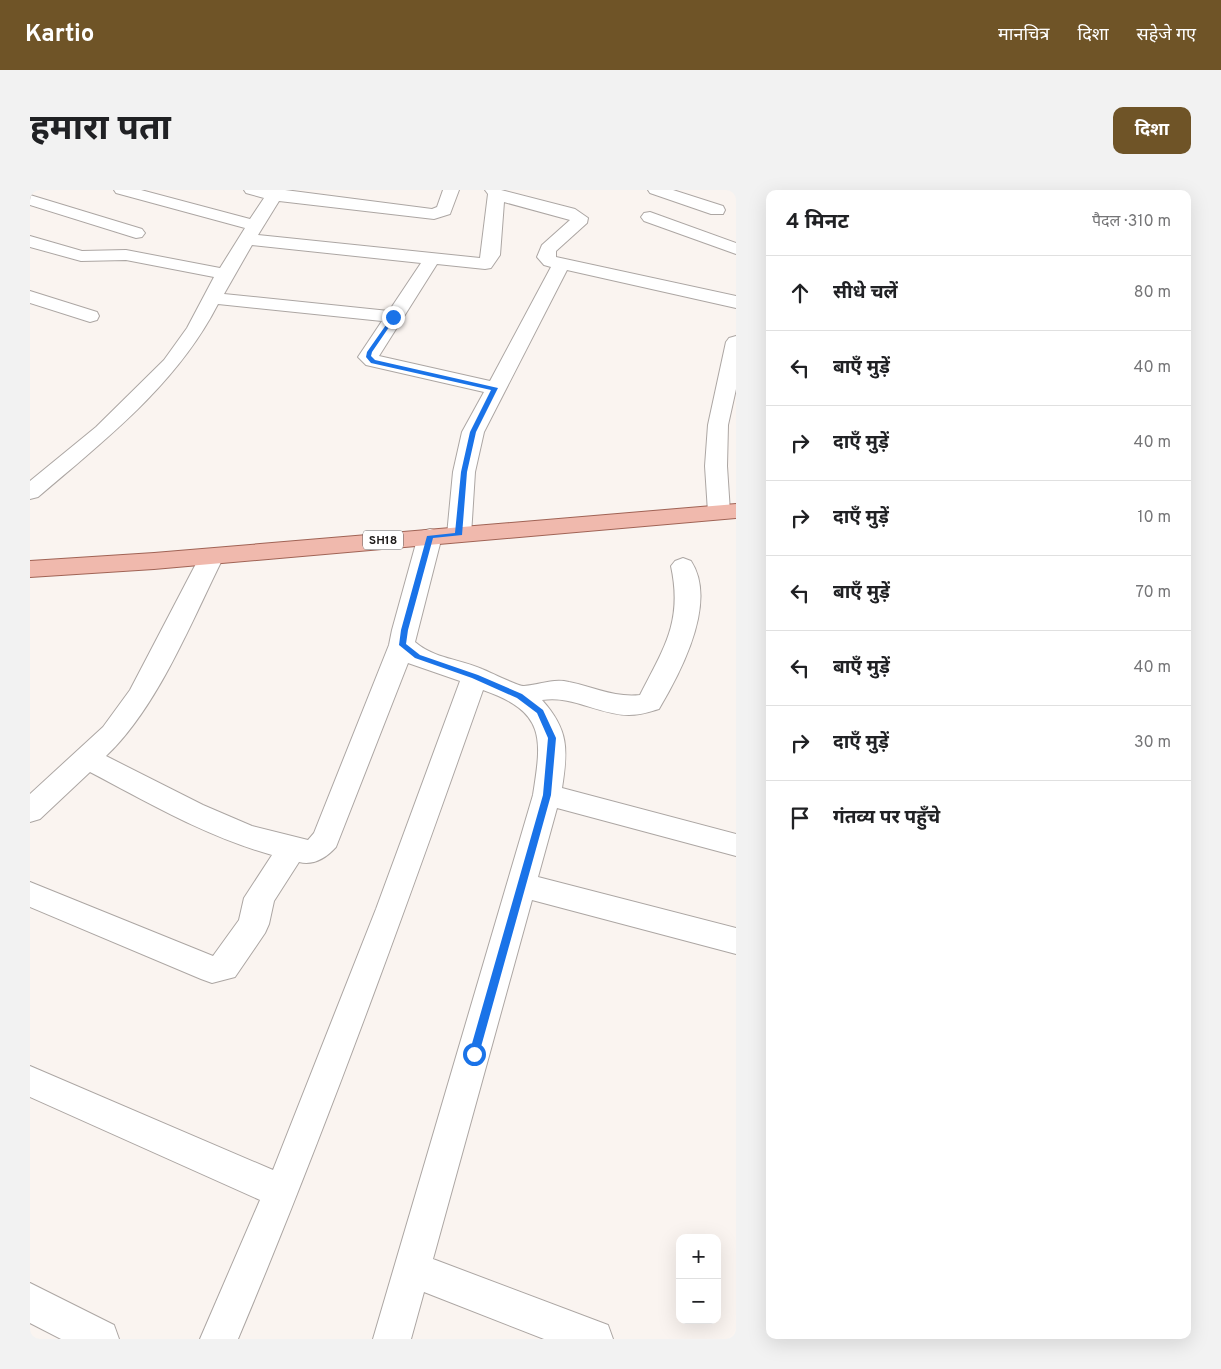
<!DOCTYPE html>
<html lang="hi">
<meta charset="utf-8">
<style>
body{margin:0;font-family:Overpass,"Noto Sans Devanagari",sans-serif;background:#f2f2f2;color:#202124}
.controls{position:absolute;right:15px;bottom:15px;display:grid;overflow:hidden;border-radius:10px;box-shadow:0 5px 20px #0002}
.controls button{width:45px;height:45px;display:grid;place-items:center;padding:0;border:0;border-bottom:1px solid #e0e0e0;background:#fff;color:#202124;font:25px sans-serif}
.stop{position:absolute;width:15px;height:15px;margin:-11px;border:4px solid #1a73e8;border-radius:50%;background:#fff}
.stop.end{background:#1a73e8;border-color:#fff;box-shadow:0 1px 5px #0008}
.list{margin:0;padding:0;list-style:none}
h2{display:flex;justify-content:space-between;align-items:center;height:65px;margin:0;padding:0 20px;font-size:21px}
h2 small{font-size:16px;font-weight:400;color:#757577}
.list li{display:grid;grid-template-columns:32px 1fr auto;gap:15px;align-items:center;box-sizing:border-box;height:75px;padding:0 20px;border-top:1px solid #e0e0e0}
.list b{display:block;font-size:19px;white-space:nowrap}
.list em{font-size:16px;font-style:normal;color:#757577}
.icon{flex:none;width:28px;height:28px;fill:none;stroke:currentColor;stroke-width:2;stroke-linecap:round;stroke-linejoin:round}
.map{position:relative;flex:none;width:706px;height:1149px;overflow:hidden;border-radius:10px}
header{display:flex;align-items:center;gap:30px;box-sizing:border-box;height:70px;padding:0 25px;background:#6f5427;color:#fff}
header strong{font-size:24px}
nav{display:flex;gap:28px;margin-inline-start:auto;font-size:18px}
.intro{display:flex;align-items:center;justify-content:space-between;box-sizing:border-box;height:120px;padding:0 30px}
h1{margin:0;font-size:35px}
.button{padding:12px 22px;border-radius:10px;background:#6f5427;color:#fff;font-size:18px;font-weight:700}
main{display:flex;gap:30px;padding:0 30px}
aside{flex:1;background:#fff;border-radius:10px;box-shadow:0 5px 20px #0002}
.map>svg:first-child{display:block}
</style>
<header>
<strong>Kartio</strong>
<nav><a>मानचित्र</a><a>दिशा</a><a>सहेजे गए</a></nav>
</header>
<div class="intro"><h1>हमारा पता</h1><a class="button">दिशा</a></div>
<main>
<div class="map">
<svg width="706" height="1149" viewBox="0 0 706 1149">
<rect width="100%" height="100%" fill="#faf4f0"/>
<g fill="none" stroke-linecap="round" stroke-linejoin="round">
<g stroke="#aca6a3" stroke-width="2">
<g id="minor">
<path d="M 84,0 L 111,0 L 220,29 L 234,8 L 216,3 L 214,0 L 255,0 L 402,19 L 407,17 L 413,0 L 429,0 L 420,24 L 404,29 L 249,11 L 228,45 L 450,68 L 458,4 L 455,0 L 471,0 L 545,19 L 558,28 L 557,33 L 526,61 L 526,67 L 706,106 L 706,118 L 537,80 L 454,242 L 445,282 L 441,345 L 437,350 L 429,352 L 421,350 L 417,345 L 423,282 L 432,242 L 454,202 L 336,175 L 328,167 L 352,131 L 188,114 C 147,194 75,250 8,307 L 0,309 L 0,291 L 66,237 L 134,170 L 157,138 L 184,87 L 96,70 L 51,71 L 0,57 L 0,46 L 52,61 L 96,60 L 190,78 L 215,38 L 86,3 ZM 474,12 L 540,30 L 512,55 L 507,67 L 514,75 L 521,77 L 460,191 L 349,166 L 407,74 L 455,79 L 461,78 L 470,65 ZM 222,55 L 391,73 L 359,121 L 194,104 Z"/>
<path d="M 618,0 L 643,0 L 693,16 L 695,20 L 693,24 L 681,24 L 620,3 Z"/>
<path d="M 0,5 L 112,39 L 115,43 L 112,47 L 106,48 L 0,15 Z"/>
<path d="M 620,22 L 706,53 L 706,64 L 614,31 L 611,27 L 614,23 Z"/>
<path d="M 0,101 L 67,122 L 69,126 L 67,130 L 60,132 L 0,113 Z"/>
<path d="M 706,146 L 706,199 L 698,235 L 697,276 L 700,322 L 697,327 L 689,329 L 681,327 L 678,322 L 675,276 L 678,235 L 696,152 L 699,148 Z"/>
<path d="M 400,339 L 408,341 L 412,346 L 385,452 C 405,469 430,469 452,479 C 460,482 487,496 494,496 C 510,495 523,488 539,492 C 564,497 585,508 610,505 C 634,458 653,431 641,376 L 645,371 L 653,368 L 661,371 C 688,412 651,482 629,519 C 619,522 610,525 599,525 C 569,525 543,505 512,510 C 539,540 538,560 532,598 L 706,644 L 706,666 L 527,618 L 508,687 L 706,738 L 706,764 L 502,710 L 403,1069 L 578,1135 L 583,1149 L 514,1149 L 394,1102 L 381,1149 L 343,1149 L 503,605 C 512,548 516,522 453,500 C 376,718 298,935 208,1149 L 170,1149 L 230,1010 L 0,907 L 0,876 L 243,980 L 346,719 L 430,491 L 378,473 L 306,657 C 297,667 284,676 269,672 L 244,711 L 239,734 L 235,743 L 205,787 L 182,793 L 171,789 L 0,717 L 0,692 L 183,766 L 209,730 L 214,708 L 242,665 C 177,647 119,613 60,582 L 10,629 L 0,632 L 0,604 L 73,537 L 100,500 L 170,366 L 174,361 L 182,359 L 190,361 L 194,366 C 162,430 128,517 76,566 L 173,615 L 222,636 L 278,650 L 284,643 L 359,455 L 362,440 L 388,346 L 392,341 Z"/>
<path d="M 0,1093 L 84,1135 L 89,1149 L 31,1149 L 0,1133 Z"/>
</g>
</g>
<g stroke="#a06355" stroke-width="2">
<path id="major" d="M 706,314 L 706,328 L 124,379 L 0,387 L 0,371 L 124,363 Z"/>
</g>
<use href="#minor" fill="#fff" fill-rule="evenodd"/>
<use href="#major" fill="#f0b9ad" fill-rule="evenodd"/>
</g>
<path fill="#1a73e8" d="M 363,125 L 366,127 L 342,162 L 341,166 L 345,170 L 468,198 L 446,242 L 437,282 L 432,345 L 403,348 L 378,440 L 376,454 L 390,465 L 448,485 L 492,504 L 513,520 L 526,548 L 521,605 L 449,864 L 444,868 L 439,864 L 513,605 L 518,548 L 507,523 L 487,508 L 442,488 L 385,468 L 369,455 L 371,440 L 397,346 L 425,343 L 431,282 L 440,242 L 461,200 L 341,173 L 336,167 L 337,162 Z"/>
<g text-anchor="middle" stroke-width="4.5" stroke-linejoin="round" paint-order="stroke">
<rect fill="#fff" stroke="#615f5e" stroke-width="1" x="333" y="340.5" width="40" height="19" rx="4"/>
<g font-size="12" font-weight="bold" fill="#1d1a19">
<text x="353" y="354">SH18</text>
</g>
</g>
</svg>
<div class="controls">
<button>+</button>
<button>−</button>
</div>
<div class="stop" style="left:444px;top:864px"></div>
<div class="stop end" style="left:363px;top:127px"></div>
</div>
<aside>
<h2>4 मिनट<small>पैदल · 310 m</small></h2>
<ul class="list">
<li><svg class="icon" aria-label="ahead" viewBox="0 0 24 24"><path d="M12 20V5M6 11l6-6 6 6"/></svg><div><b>सीधे चलें</b></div><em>80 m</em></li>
<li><svg class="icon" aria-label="left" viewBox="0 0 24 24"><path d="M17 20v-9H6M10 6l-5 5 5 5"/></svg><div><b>बाएँ मुड़ें</b></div><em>40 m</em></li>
<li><svg class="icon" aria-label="right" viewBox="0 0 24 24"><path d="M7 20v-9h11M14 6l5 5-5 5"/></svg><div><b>दाएँ मुड़ें</b></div><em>40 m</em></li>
<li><svg class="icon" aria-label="right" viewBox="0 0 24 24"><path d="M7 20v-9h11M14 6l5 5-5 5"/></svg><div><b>दाएँ मुड़ें</b></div><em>10 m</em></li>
<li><svg class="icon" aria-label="left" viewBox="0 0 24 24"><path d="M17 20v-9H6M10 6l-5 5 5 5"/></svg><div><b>बाएँ मुड़ें</b></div><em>70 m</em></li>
<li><svg class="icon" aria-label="left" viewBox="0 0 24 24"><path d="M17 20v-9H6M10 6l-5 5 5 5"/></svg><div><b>बाएँ मुड़ें</b></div><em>40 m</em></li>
<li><svg class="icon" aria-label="right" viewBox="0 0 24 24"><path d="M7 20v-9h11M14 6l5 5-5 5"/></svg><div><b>दाएँ मुड़ें</b></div><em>30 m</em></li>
<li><svg class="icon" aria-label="arrive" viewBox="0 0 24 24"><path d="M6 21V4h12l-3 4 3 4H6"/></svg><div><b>गंतव्य पर पहुँचे</b></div></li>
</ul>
</aside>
</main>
